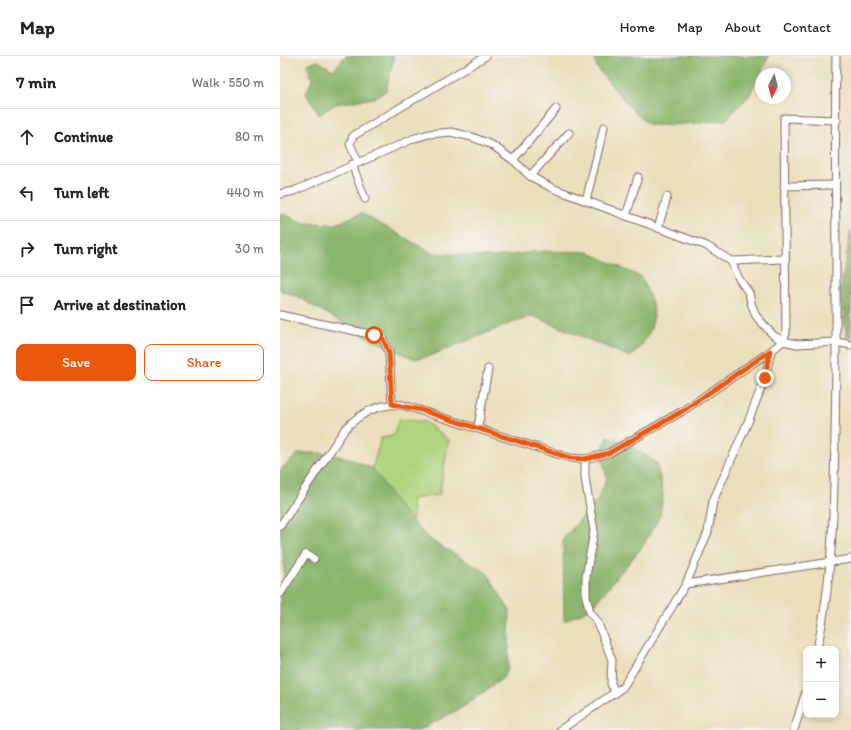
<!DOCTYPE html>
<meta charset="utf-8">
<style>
body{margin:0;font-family:Itim,sans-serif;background:#f2f2f2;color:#222}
.controls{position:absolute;right:12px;bottom:12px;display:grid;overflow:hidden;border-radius:8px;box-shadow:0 2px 6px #0003}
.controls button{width:36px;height:36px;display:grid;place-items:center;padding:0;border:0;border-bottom:1px solid #e0e0e0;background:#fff;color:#222;font:20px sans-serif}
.compass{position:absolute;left:475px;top:12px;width:36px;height:36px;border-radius:50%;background:#fff;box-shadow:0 2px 6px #0003;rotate:186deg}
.stop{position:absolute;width:12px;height:12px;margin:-9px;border:3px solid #ea580c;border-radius:50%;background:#fff}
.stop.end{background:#ea580c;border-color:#fff;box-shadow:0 1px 4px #0008}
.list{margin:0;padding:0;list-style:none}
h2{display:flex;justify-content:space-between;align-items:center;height:52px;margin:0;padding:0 16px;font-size:17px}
h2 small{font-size:13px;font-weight:400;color:#767676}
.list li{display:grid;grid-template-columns:26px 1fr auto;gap:12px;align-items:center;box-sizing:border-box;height:56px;padding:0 16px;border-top:1px solid #e0e0e0}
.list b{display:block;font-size:15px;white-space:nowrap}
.list em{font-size:13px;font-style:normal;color:#767676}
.actions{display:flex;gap:8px;padding:12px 16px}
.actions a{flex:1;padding:9px 0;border:1px solid #ea580c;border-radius:8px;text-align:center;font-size:14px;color:#ea580c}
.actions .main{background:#ea580c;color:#fff}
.icon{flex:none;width:22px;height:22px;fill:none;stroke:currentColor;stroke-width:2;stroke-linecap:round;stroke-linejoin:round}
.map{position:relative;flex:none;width:571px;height:674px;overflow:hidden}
header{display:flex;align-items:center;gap:24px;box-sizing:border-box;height:56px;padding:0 20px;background:#fff;border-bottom:1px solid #e0e0e0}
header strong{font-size:19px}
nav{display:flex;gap:22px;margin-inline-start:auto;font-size:14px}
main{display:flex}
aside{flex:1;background:#fff}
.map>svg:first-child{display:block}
</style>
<header>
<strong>Map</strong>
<nav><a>Home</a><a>Map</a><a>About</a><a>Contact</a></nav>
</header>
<main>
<aside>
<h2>7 min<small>Walk · 550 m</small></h2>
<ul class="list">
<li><svg class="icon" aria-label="ahead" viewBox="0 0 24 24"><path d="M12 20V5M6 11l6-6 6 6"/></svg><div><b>Continue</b></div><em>80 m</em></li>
<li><svg class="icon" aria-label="left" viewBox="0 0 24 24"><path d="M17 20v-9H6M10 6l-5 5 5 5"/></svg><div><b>Turn left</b></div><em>440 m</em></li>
<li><svg class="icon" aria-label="right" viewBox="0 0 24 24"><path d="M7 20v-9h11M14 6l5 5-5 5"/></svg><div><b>Turn right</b></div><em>30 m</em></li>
<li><svg class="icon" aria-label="arrive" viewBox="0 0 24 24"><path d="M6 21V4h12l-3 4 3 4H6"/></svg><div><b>Arrive at destination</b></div></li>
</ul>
<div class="actions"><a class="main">Save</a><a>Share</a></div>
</aside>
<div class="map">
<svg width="571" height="674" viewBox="0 0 571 674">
<rect width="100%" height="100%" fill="#f6f6f2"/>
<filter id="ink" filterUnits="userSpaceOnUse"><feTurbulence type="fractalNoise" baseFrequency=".025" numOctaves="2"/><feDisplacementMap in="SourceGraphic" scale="8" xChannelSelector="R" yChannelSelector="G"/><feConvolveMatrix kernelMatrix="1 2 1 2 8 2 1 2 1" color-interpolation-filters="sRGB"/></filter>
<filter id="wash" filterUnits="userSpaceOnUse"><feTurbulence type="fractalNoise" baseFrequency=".012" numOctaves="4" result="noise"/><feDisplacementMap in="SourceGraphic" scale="16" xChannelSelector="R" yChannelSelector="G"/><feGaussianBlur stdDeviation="0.9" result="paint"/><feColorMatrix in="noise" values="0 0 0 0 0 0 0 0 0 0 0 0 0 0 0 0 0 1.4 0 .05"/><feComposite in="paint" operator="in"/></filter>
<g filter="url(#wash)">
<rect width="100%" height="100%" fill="#e9dfbb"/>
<path fill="#afd47e" stroke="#7c7a54" d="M 119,363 L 145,366 L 169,384 L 159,439 L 132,443 L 133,463 L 123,465 L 89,423 L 101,382 L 113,380 Z"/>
<g fill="#8bb66d" stroke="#6a6a4c">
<path d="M 66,0 L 113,0 L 113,6 L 106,35 L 93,42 L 55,48 L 39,59 L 26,37 L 32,24 L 27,8 L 38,5 L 53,14 Z"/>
<path d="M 314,0 L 489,0 L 469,40 L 446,64 L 393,69 L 369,69 L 352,54 L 317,12 Z"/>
<path d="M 0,157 L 25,167 L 56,168 L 81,157 L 152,197 L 213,201 L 262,195 L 308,196 L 361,221 C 365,230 370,240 373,250 C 377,268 364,290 350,301 L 253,260 L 226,269 L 150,300 L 135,303 L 90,283 L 18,241 L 0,234 Z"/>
<path d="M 571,175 L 571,295 L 567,283 L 560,236 Z"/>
<path d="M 327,380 L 350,389 L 377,407 L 383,438 L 380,460 L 362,491 L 311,552 L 284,565 L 283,483 L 318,443 L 327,422 L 321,399 Z"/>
<path d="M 19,397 L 41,397 L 69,402 L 93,413 L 119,451 L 149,483 L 207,517 L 230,555 L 228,612 L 223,622 L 183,651 L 139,674 L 0,674 L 0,536 C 8,517 2,496 0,476 C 0,456 0,434 0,414 Z"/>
</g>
</g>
<g filter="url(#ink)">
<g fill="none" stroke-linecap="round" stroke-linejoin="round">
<g stroke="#82625d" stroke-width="9">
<g id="minor">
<path d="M 233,104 L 276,53"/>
<path d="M 78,106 L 70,88 L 73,80 L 206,0"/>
<path d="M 72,108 L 85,143"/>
<path d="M 250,120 L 289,77"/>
<path d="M 504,130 L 554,129"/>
<path d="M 0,138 L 14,135 L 135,82 L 149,78 L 171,76 L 192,81 L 212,89 L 233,104 L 250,120 L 272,132 L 427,190 L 451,205 L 459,223 L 469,237 L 471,247 L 476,260 L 493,279 L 503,285 L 517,288 L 557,286 L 571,289"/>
<path d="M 306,145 L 324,71"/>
<path d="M 346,160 L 358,121"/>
<path d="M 378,172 L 387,141"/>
<path d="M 451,205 L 505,203"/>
<path d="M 0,259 L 94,279 L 103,283 L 109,297 L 112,348"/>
<path d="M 198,371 L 208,313"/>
<path d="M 305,403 L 305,422 L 314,475 L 306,521 L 306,541 L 310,556 L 317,565 L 332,604 L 331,628 L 336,637"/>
<path d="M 0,470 L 65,373 C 81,356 99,347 123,349 L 290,402 L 305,403 L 329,397 L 401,356 L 491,295 L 503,285 L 506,277 L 504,62 L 557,64"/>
<path d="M 406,528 L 571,503"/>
<path d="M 0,538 L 26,498 L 34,503"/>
<path d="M 537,593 C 553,522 554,449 555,377 C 558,251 554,126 556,0"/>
<path d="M 280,674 L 343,631 L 406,528 L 428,476 L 433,445 L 468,366 L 485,322 L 491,295"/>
<path d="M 514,674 L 526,635"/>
</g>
</g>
<use href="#minor" stroke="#fff" stroke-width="7"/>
</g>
</g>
<g fill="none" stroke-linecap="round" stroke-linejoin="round" filter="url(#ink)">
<path stroke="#ea580c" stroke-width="5" d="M 94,279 L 103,283 L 109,297 L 112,348 L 141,354 L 290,402 L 305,403 L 329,397 L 401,356 L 490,295 L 485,322"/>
</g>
</svg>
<div class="controls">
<button>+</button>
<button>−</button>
</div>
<svg class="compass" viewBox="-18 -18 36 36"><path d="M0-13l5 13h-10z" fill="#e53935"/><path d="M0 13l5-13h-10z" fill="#767676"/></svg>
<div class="stop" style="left:94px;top:279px"></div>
<div class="stop end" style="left:485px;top:322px"></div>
</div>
</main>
